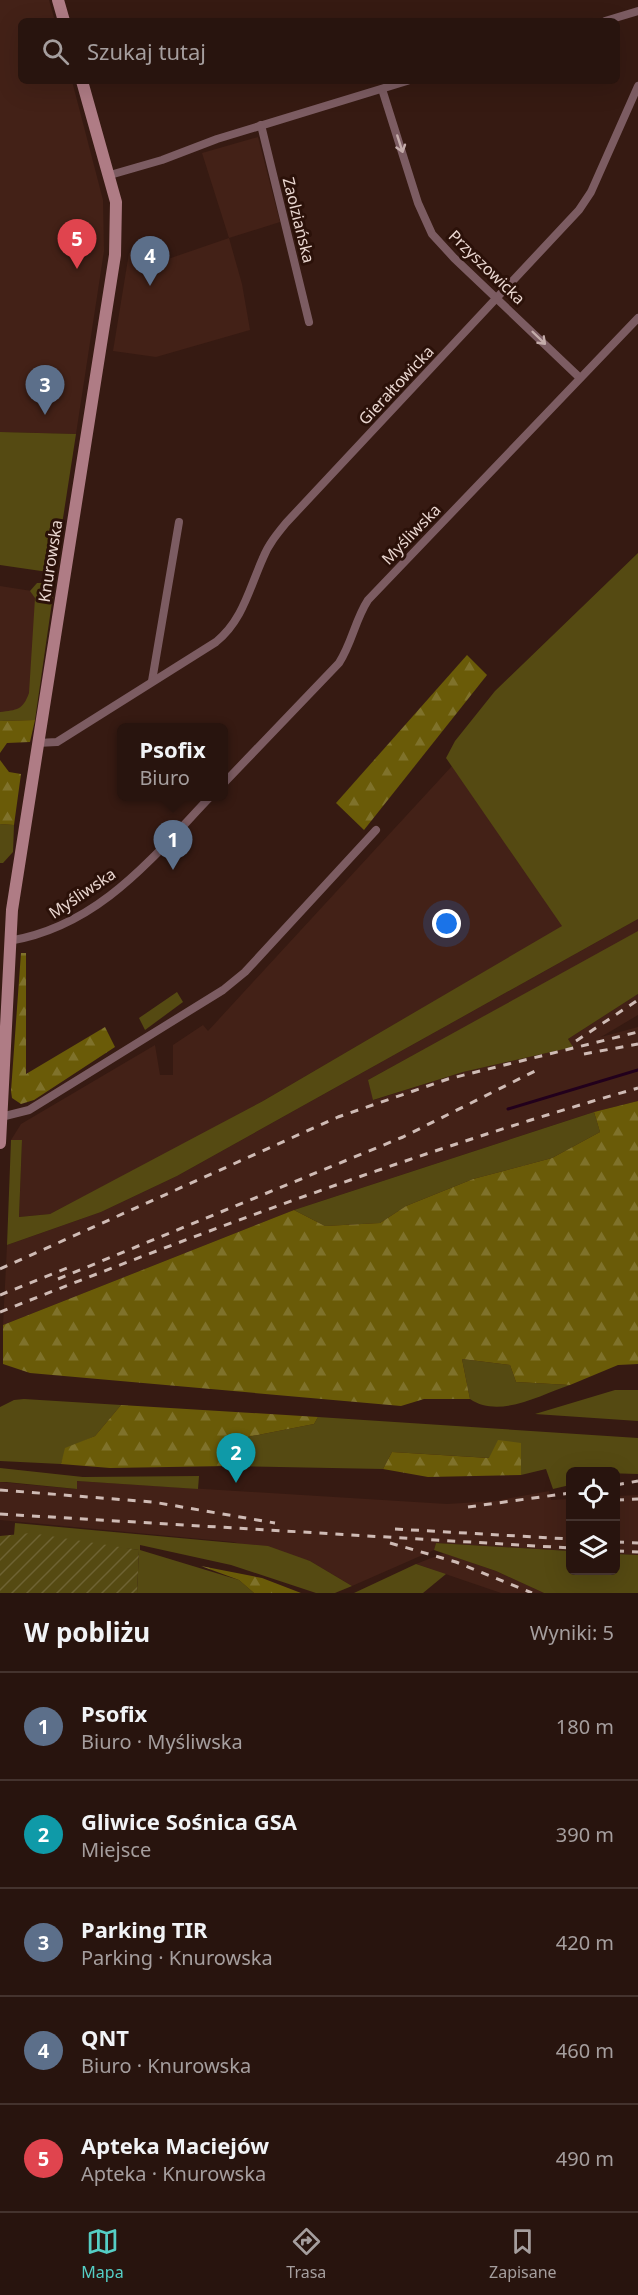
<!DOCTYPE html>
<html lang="pl">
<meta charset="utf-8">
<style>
body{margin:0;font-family:"Noto Sans",sans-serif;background:#301d17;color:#f1f3f6}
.controls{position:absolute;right:18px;bottom:18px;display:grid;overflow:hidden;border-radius:9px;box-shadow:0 6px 24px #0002}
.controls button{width:54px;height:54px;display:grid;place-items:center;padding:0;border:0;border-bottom:2px solid #44332e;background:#28140e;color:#f1f3f6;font:30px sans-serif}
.you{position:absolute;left:447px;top:924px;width:21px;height:21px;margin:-15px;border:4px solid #fff;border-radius:50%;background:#1a73e8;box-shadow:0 0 0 9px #1a73e833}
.badge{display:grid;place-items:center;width:39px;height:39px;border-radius:50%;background:#55cec5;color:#fff;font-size:20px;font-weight:700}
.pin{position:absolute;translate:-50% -50px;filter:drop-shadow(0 2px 3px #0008)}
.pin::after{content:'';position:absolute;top:32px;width:21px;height:18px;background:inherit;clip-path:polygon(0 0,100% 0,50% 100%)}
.popup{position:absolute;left:117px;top:723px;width:111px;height:78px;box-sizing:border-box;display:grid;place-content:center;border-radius:9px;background:#28140e;filter:drop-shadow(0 2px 4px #0005);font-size:20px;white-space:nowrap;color:#a59e9e}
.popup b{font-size:22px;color:#f1f3f6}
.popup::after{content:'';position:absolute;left:50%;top:100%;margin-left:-12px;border:12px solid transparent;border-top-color:#28140e}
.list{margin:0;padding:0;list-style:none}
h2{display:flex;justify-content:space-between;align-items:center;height:78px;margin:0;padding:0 24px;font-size:26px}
h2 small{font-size:20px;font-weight:400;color:#a59e9e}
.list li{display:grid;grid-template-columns:39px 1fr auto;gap:18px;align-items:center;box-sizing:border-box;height:108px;padding:0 24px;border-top:2px solid #44332e}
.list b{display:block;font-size:22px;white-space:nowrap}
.list p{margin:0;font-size:20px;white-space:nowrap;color:#a59e9e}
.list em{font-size:20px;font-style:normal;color:#a59e9e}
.icon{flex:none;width:33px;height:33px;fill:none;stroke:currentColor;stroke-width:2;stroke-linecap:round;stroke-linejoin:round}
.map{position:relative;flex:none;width:638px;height:1593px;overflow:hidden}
.search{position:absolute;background:#28140e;box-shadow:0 6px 24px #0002;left:18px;right:18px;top:18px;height:66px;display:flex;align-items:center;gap:15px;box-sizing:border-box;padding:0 21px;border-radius:9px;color:#a59e9e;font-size:22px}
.sheet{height:618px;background:#28140e}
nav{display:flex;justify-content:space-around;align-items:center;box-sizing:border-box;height:84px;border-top:2px solid #44332e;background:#28140e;font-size:16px;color:#a59e9e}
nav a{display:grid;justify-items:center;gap:3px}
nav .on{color:#55cec5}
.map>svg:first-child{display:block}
</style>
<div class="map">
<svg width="638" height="1593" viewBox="0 0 638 1593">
<defs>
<pattern id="forest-firs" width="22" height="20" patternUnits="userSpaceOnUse" patternTransform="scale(1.5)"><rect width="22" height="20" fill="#6a5b08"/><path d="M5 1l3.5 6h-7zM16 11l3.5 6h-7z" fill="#7f722b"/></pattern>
<pattern id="garden-furrows" width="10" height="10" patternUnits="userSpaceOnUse" patternTransform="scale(1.5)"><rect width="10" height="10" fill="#554a12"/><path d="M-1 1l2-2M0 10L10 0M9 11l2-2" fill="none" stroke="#6e6333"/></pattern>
</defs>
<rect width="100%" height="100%" fill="#361a12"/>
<g fill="#432117">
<path d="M 0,0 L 49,0 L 55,21 L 21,21 L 21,81 L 72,81 L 103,200 L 104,251 L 76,434 L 0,432 Z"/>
<path d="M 258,137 L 280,222 L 229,238 L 242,284 L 250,330 L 156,357 L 113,351 L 129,253 L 168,259 L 229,238 L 202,153 Z"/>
<path d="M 0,586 L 51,594 L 31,717 L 0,717 Z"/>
<path d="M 452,766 L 563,926 L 263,1101 L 175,1149 L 50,1214 L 19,1217 L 22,1140 L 11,1140 L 21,1124 L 155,1045 L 160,1075 L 173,1075 L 173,1045 L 203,1025 L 208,1031 Z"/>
<path d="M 638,919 L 638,932 L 368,1080 L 374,1100 L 463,1072 L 572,1047 L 568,1039 L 638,994 L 638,1015 L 601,1037 L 638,1027 L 638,1101 L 594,1112 L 294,1210 L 3,1325 L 7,1245 L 101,1212 L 177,1176 Z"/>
<path d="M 77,1481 L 447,1504 L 495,1501 L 549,1491 L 551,1500 L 570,1499 L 570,1551 L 436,1543 L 434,1550 L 352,1586 L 310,1561 L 233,1542 L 0,1520 L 0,1482 L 76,1489 Z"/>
<path d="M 638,1495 L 638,1555 L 616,1554 L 616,1496 Z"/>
<path d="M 444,1553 L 496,1571 L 544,1593 L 501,1593 L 416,1564 Z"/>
</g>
<g fill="#554a12">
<path d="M 0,432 L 76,434 L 55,570 L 48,572 L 0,565 Z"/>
<path d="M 638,553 L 638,919 L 177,1176 L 101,1212 L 7,1245 L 11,1140 L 22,1140 L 19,1217 L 50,1214 L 263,1101 L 562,926 L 446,758 L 455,741 L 495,691 Z"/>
<path d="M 37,583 L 48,583 L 53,595 L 35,720 L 0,721 L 0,712 C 17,710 23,710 29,693 L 35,598 L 30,591 Z"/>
<path d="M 0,824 L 14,825 L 13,852 L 3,863 L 0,863 Z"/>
<path d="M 638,931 L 638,994 L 568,1039 L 573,1047 L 463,1072 L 373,1100 L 368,1080 Z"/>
<path d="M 177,992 L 183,1002 L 145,1030 L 139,1018 Z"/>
<path d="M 594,1112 L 600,1132 L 552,1158 L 473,1179 L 406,1206 L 380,1223 L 325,1226 L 294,1210 Z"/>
<path d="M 462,1359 L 510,1365 L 516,1382 L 570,1385 C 540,1395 499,1419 470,1399 Z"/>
<path d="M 615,1390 L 638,1390 L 638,1421 L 535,1414 Z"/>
<path d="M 24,1399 L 121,1405 L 95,1436 L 66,1449 L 61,1464 L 0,1461 L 0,1407 L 14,1400 Z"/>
<path d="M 318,1417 L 638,1438 L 638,1474 L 570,1472 L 570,1485 L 553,1489 L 546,1469 L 521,1475 L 521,1443 L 490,1458 L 392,1452 L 383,1469 L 228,1466 L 232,1440 L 314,1424 Z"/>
<path d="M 0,1468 L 83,1477 L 199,1476 L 198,1489 L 77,1481 L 77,1489 L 6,1482 L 0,1482 Z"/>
<path d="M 15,1523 L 268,1546 L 310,1561 L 352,1586 L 335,1593 L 316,1593 L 231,1565 L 140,1545 L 140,1550 L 239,1580 L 254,1593 L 137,1593 L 139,1550 L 14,1535 Z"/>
<path d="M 436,1543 L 570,1551 L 570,1570 L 616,1570 L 616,1554 L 638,1555 L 638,1593 L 544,1593 L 496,1571 L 434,1550 Z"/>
<path d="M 416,1564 L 446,1574 L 423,1593 L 354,1593 Z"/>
</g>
<g fill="url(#forest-firs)">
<path d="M 467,655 L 487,675 L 364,830 L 336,803 Z"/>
<path d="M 35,720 L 30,742 L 7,743 L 0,753 L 0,721 Z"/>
<path d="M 0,760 L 9,772 L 21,774 L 14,825 L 0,824 Z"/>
<path d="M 21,953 L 26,953 L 26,1074 L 105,1027 L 115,1047 L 34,1100 L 21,1104 L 12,1098 L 11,1091 Z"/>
<path d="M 638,1101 L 638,1364 L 618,1365 L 570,1385 L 516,1382 L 510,1365 L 462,1359 L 470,1399 L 424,1399 L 401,1406 L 30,1373 L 3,1364 L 3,1325 L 294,1210 L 325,1226 L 380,1223 L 406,1206 L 473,1179 L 552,1158 L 600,1132 L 594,1112 Z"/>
<path d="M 121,1405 L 318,1417 L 314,1424 L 232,1440 L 228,1466 L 110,1468 L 61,1464 L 65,1448 L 95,1436 Z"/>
<path d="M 498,1440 L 521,1443 L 521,1475 L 428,1477 L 383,1469 L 392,1452 L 489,1458 Z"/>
<path d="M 201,1566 L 262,1578 L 301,1593 L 254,1593 L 239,1580 Z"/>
</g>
<path fill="url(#garden-furrows)" d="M 31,1533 L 139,1550 L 137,1593 L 0,1593 L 0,1536 Z"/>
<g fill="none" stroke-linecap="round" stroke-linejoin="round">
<path stroke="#22001c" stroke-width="3" d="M 508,1109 L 638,1070"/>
<g stroke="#7c5c62" stroke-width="8">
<path d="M 605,21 L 638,11"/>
<path d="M 382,89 L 418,203 L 432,234 L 454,258 L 580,378"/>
<path d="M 261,125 L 309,322"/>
<path d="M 110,175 L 162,160 L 217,139 L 407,81"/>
<path d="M 152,681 L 179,522"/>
<path d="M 37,743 L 57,742 L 216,642 C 243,620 249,589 263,558 C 268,545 277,534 286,523 L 579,210 L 591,192 L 638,86"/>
<path d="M 224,783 L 339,663 C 352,643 355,620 368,600 L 638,318"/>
<path d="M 9,941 C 99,926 151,859 211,796"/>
<path d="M 1,1117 L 29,1110 L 223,990 L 245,972 L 376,830"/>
</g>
<g stroke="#af7c85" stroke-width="12">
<path d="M 58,0 L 64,21"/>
<path d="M 0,1143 L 12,910 L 115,255 L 116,202 L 82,81"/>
</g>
<g stroke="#cfbbb5" stroke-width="3" stroke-dasharray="8 8" stroke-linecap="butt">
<path d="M 576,1041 L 638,1000"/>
<path d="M 584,1054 L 638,1044"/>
<path d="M 0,1269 L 338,1117 L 448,1079 L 638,1032"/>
<path d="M 58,1279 L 403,1137 L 537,1070"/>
<path d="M 0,1295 L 67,1268"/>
<path d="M 0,1312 C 209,1229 421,1150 638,1088"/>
<path d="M 616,1485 L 638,1481"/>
<path d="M 0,1490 L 153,1502 L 275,1523"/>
<path d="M 616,1500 L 638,1499"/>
<path d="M 468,1507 L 570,1493"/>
<path d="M 0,1514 L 570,1548"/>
<path d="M 395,1529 L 570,1539"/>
<path d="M 616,1542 L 638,1543"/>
<path d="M 390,1543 L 456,1562 L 532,1593"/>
<path d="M 616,1551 L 638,1552"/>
</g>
</g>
<defs><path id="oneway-shaft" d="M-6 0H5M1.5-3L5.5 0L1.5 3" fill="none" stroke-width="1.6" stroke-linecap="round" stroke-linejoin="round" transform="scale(1.5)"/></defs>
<g stroke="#c4acaa">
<use href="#oneway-shaft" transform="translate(400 144) rotate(72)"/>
<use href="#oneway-shaft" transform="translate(539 338) rotate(44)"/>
</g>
<g text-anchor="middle" stroke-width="6" stroke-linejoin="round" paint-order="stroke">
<g font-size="16" fill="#ead7d1" stroke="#2b1109">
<text transform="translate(299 220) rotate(76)" y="6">Zaolziańska</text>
<text transform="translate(487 267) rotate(44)" y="6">Przyszowicka</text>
<text transform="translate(396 385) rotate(-47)" y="6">Gierałtowicka</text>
<text transform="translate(411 534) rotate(-46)" y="6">Myśliwska</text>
<text transform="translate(50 561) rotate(-81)" y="6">Knurowska</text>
<text transform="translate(82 893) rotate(-34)" y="6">Myśliwska</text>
</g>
</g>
</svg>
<div class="controls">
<button><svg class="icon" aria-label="locate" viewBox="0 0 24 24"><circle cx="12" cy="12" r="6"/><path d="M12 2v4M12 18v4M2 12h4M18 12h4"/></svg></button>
<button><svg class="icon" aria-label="layers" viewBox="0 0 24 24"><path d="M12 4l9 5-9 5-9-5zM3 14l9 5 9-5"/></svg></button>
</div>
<div class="you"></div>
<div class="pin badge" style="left:173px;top:870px;background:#5c6f8a">1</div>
<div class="popup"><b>Psofix</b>Biuro</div>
<div class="pin badge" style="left:236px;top:1483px;background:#0f9aa8">2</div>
<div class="pin badge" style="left:45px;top:415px;background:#5c6f8a">3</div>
<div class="pin badge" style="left:150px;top:286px;background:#5c6f8a">4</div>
<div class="pin badge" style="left:77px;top:269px;background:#e0444e">5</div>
<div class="search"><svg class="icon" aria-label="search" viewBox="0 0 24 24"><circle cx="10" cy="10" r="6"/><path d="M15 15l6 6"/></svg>Szukaj tutaj</div>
</div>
<section class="sheet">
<h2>W pobliżu<small>Wyniki: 5</small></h2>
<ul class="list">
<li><span class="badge" style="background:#5c6f8a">1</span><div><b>Psofix</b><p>Biuro · Myśliwska</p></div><em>180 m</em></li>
<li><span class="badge" style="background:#0f9aa8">2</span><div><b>Gliwice Sośnica GSA</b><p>Miejsce</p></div><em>390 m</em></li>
<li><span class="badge" style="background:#5c6f8a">3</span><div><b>Parking TIR</b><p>Parking · Knurowska</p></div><em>420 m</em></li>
<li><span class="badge" style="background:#5c6f8a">4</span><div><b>QNT</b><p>Biuro · Knurowska</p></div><em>460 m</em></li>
<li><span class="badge" style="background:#e0444e">5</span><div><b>Apteka Maciejów</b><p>Apteka · Knurowska</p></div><em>490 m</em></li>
</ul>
</section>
<nav>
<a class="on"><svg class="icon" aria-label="map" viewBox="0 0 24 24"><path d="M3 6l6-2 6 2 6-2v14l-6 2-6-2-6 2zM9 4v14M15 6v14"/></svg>Mapa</a>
<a><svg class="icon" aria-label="directions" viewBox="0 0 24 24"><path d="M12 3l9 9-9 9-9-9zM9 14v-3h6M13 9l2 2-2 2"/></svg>Trasa</a>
<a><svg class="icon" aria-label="saved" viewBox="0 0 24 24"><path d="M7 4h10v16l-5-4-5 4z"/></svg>Zapisane</a>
</nav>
